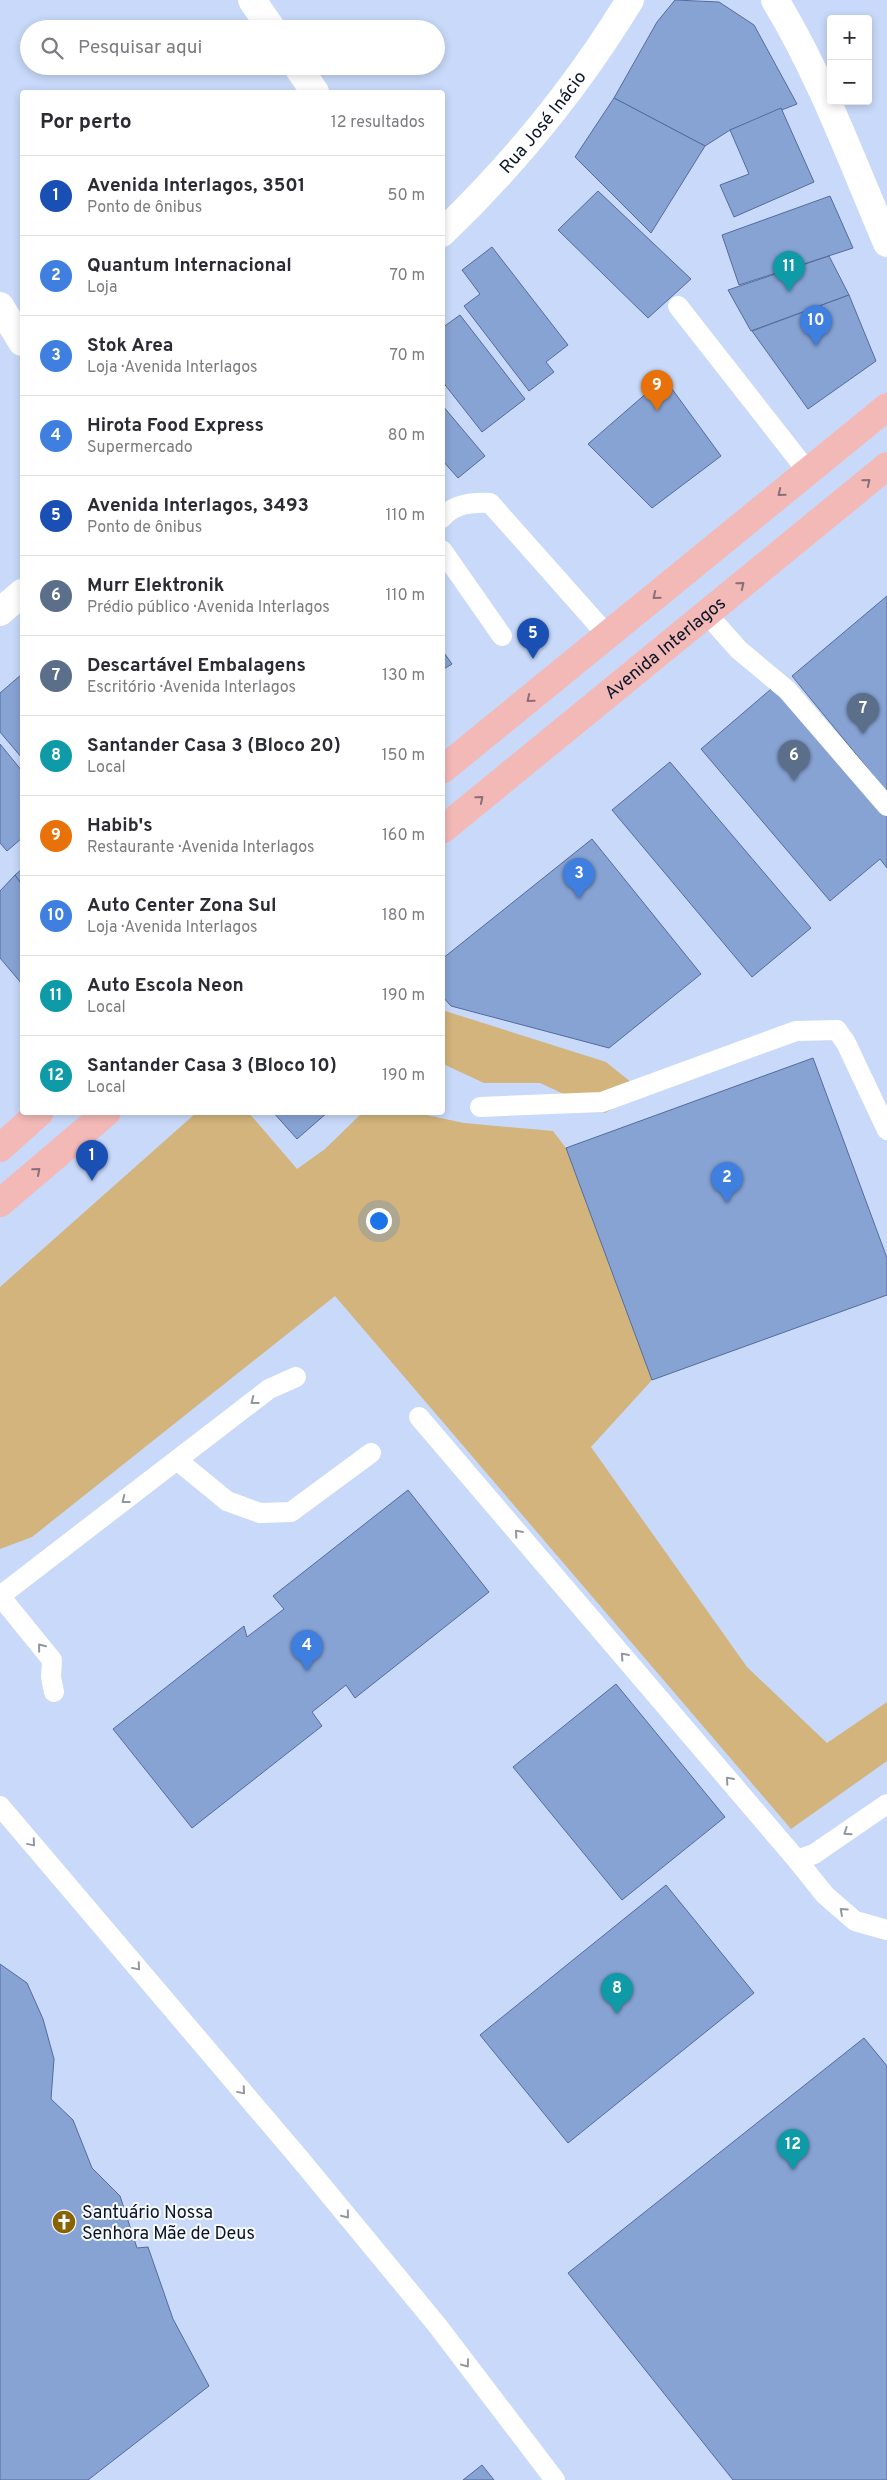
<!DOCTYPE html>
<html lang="pt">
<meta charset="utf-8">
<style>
body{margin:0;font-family:Overpass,sans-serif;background:#f2f2f3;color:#2b2b33}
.controls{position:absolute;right:15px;top:15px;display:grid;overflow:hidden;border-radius:5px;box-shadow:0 2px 8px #0003}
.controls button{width:45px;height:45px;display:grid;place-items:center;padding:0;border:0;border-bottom:1px solid #e1e1e2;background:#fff;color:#2b2b33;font:25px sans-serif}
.you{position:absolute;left:378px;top:1220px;width:18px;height:18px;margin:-12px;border:4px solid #fff;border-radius:50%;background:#1a73e8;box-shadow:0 0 0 8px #1a73e833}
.badge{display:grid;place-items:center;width:32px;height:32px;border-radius:50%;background:#0b8043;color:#fff;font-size:16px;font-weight:700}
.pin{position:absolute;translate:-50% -41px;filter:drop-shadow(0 1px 2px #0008)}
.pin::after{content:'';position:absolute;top:26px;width:18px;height:15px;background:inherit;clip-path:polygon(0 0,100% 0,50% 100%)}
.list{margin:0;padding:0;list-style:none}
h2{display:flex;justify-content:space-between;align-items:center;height:65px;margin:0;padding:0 20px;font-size:21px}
h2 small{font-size:16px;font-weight:400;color:#7c7c81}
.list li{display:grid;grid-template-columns:32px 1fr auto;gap:15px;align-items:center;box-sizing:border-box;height:80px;padding:0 20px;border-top:1px solid #e1e1e2}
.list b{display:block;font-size:19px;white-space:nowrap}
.list p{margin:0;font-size:16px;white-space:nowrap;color:#7c7c81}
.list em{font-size:16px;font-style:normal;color:#7c7c81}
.icon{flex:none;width:28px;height:28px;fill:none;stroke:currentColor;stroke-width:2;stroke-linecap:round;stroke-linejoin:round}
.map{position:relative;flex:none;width:887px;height:2480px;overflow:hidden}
.search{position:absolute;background:#fff;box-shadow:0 2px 8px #0003;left:20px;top:20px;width:425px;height:55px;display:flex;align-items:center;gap:12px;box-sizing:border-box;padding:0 18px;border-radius:28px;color:#7c7c81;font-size:19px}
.panel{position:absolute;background:#fff;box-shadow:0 2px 8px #0003;left:20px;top:90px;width:425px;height:1025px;border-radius:5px}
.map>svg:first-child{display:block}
</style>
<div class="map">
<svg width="887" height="2480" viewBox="0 0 887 2480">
<rect width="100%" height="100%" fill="#c8d9f9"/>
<g fill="#d2b47c">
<path d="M 442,1010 L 606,1062 L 642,1091 L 605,1113 L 540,1083 L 484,1083 L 443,1064 Z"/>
<path d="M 196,1113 L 249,1113 L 297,1169 L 325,1149 L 362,1113 L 417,1113 L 464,1123 L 553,1131 L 566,1148 L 652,1380 L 591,1447 L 747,1667 L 827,1743 L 887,1702 L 887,1761 L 791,1829 L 335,1296 L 32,1537 L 0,1549 L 0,1287 Z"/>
</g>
<g fill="#87a3d4" stroke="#536c9b">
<path d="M 675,0 L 719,2 L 754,25 L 797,104 L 730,130 L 705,146 L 614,98 L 657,22 Z"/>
<path d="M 614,98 L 705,146 L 651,233 L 575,157 Z"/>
<path d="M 781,108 L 814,182 L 734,217 L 720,185 L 749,174 L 730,130 Z"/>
<path d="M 598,191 L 691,279 L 648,318 L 558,230 Z"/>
<path d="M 830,196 L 853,248 L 739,285 L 722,235 Z"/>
<path d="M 492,247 L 568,345 L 546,362 L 554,372 L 529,391 L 464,306 L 480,294 L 462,270 Z"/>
<path d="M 829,256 L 849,295 L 751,331 L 728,290 Z"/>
<path d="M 849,295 L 876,361 L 808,409 L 752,331 Z"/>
<path d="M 460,315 L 525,399 L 482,432 L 442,381 L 442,328 Z"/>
<path d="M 664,378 L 721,456 L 652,508 L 588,444 Z"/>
<path d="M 442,405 L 485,456 L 458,478 L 442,460 Z"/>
<path d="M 887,596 L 887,792 L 792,676 Z"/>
<path d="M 442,650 L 452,664 L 442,670 Z"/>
<path d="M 22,674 L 22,758 L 0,732 L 0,693 Z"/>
<path d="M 777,684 L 887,814 L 887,868 L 880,859 L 830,901 L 701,749 Z"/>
<path d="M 0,744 L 22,771 L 22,838 L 7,851 L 0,843 Z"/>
<path d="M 670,762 L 811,928 L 752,977 L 612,810 Z"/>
<path d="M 592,839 L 701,974 L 609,1048 L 451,1006 L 442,996 L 442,959 Z"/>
<path d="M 22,869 L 22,885 L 15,875 Z"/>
<path d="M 15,875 L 22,885 L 22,984 L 0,958 L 0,891 Z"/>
<path d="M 813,1058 L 887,1258 L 887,1295 L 652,1380 L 566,1148 Z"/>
<path d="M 273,1112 L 328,1112 L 297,1139 Z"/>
<path d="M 408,1490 L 489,1592 L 355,1698 L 346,1685 L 312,1712 L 322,1726 L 192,1828 L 113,1729 L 244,1626 L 247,1637 L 284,1609 L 273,1596 Z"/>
<path d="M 616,1684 L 725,1817 L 622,1900 L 513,1767 Z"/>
<path d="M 666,1885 L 754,1993 L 568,2143 L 480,2035 Z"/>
<path d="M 0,1964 L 27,1983 L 43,2019 L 54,2059 L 51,2099 L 73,2120 L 92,2168 L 120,2196 L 137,2248 L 148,2247 L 173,2319 L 209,2386 L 88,2480 L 0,2480 Z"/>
<path d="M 864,2038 L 887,2066 L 887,2480 L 733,2480 L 568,2273 Z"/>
<path d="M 482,2465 L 494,2480 L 463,2480 Z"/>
</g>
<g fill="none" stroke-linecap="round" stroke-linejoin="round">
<g stroke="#fff" stroke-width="20">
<path d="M 678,306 L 808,472"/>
<path d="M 442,518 C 453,504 473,502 490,503 L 608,636"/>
<path d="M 442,550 L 502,636"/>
<path d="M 706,613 L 739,650 L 787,690 L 887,806"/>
<path d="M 480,1107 L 602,1102 L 796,1031 L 837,1030 L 846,1043 L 887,1130"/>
<path d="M 419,1417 L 797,1860 L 814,1854 L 887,1804"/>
<path d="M 177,1460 L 227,1501 L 260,1513 L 291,1512 L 371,1453"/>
<path d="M 0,1596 L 269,1389 L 296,1377"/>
<path d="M 0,1596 L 52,1660 L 51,1677 L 54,1692"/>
<path d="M 0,1806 L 300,2159 L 437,2325 L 555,2480"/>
<path d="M 797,1860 L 825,1895 L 855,1921 L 887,1930"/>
</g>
<g stroke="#fff" stroke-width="28">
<path d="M 252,0 L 272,29"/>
<path d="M 775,0 C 821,76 852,161 887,243"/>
<path d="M 297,66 L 315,92"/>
<path id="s1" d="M 442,233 C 516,162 577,87 630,0"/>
<path d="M 0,306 L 22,342"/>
<path d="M 0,612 L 22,593"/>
</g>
<g stroke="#f2b9b7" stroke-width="28">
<path d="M 442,770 L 887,407"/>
<path id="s2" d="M 442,830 L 887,466"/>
<path d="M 0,1148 L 40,1112"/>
<path d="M 0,1203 L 107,1112"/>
</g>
</g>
<defs><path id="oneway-chevron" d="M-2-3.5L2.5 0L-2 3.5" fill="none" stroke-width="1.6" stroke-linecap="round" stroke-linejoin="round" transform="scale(1.25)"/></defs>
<g stroke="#8a6f77">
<use href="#oneway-chevron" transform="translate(867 482) rotate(-39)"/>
<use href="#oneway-chevron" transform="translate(781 493) rotate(141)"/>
<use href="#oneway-chevron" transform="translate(741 585) rotate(-39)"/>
<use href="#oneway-chevron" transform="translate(656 596) rotate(141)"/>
<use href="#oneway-chevron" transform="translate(530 699) rotate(141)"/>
<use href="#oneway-chevron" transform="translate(480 799) rotate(-40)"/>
<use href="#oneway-chevron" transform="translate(37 1171) rotate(-41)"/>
</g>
<g stroke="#92969e">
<use href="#oneway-chevron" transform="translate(254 1401) rotate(142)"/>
<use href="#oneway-chevron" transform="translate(125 1500) rotate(142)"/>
<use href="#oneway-chevron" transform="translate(518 1533) rotate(-131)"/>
<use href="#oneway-chevron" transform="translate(41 1647) rotate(-129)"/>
<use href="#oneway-chevron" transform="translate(624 1656) rotate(-131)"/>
<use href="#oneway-chevron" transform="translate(729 1780) rotate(-131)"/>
<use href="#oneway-chevron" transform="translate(847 1832) rotate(146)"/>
<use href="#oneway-chevron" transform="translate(32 1843) rotate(50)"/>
<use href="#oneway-chevron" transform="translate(843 1911) rotate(-138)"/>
<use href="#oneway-chevron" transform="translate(137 1967) rotate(50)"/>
<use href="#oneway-chevron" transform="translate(242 2091) rotate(50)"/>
<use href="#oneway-chevron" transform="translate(346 2215) rotate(51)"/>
<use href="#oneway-chevron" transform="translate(466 2364) rotate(53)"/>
</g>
<defs>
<g id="church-disc" transform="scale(1.25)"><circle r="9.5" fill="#896301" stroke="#f7faff"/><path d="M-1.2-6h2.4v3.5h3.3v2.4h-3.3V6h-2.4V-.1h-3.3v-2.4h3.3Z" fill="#fff"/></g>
</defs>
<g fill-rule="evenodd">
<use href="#church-disc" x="64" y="2222"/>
</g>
<g text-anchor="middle" stroke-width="4" stroke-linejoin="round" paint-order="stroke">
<g font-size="18" fill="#0c1528" stroke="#f7faff">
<text dy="6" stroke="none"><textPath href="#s1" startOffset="150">Rua José Inácio</textPath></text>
<text dy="6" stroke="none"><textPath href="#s2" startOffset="288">Avenida Interlagos</textPath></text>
</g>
<g font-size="18" fill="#0c1528" stroke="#f7faff" text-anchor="start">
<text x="82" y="2218">Santuário Nossa<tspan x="82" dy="21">Senhora Mãe de Deus</tspan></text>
</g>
</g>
</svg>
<div class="controls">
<button>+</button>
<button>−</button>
</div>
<div class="you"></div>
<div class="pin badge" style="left:92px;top:1181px;background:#1a4fb4">1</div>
<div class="pin badge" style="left:727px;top:1203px;background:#3f7fe0">2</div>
<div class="pin badge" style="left:579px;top:899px;background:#3f7fe0">3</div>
<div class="pin badge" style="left:307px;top:1671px;background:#3f7fe0">4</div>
<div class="pin badge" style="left:533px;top:659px;background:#1a4fb4">5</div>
<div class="pin badge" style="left:794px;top:781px;background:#5c6f8a">6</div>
<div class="pin badge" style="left:863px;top:734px;background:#5c6f8a">7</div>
<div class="pin badge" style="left:617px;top:2014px;background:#0f9aa8">8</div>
<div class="pin badge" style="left:657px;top:411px;background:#e8710a">9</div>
<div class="pin badge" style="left:816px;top:346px;background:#3f7fe0">10</div>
<div class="pin badge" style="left:789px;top:292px;background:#0f9aa8">11</div>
<div class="pin badge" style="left:793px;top:2170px;background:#0f9aa8">12</div>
<div class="search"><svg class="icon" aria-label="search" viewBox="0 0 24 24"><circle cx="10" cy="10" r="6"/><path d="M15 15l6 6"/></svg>Pesquisar aqui</div>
<section class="panel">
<h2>Por perto<small>12 resultados</small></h2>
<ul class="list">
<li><span class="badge" style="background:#1a4fb4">1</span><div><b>Avenida Interlagos, 3501</b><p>Ponto de ônibus</p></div><em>50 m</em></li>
<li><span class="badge" style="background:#3f7fe0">2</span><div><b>Quantum Internacional</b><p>Loja</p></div><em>70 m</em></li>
<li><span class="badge" style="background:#3f7fe0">3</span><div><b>Stok Area</b><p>Loja · Avenida Interlagos</p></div><em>70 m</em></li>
<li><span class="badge" style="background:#3f7fe0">4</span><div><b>Hirota Food Express</b><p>Supermercado</p></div><em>80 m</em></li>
<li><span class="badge" style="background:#1a4fb4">5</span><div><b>Avenida Interlagos, 3493</b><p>Ponto de ônibus</p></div><em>110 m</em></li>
<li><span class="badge" style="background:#5c6f8a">6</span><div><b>Murr Elektronik</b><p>Prédio público · Avenida Interlagos</p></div><em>110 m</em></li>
<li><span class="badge" style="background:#5c6f8a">7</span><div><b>Descartável Embalagens</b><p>Escritório · Avenida Interlagos</p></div><em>130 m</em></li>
<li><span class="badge" style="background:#0f9aa8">8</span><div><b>Santander Casa 3 (Bloco 20)</b><p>Local</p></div><em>150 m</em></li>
<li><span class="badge" style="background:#e8710a">9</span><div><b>Habib's</b><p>Restaurante · Avenida Interlagos</p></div><em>160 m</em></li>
<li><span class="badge" style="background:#3f7fe0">10</span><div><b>Auto Center Zona Sul</b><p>Loja · Avenida Interlagos</p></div><em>180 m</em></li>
<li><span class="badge" style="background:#0f9aa8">11</span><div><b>Auto Escola Neon</b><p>Local</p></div><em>190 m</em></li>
<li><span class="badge" style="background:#0f9aa8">12</span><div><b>Santander Casa 3 (Bloco 10)</b><p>Local</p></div><em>190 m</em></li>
</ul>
</section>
</div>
